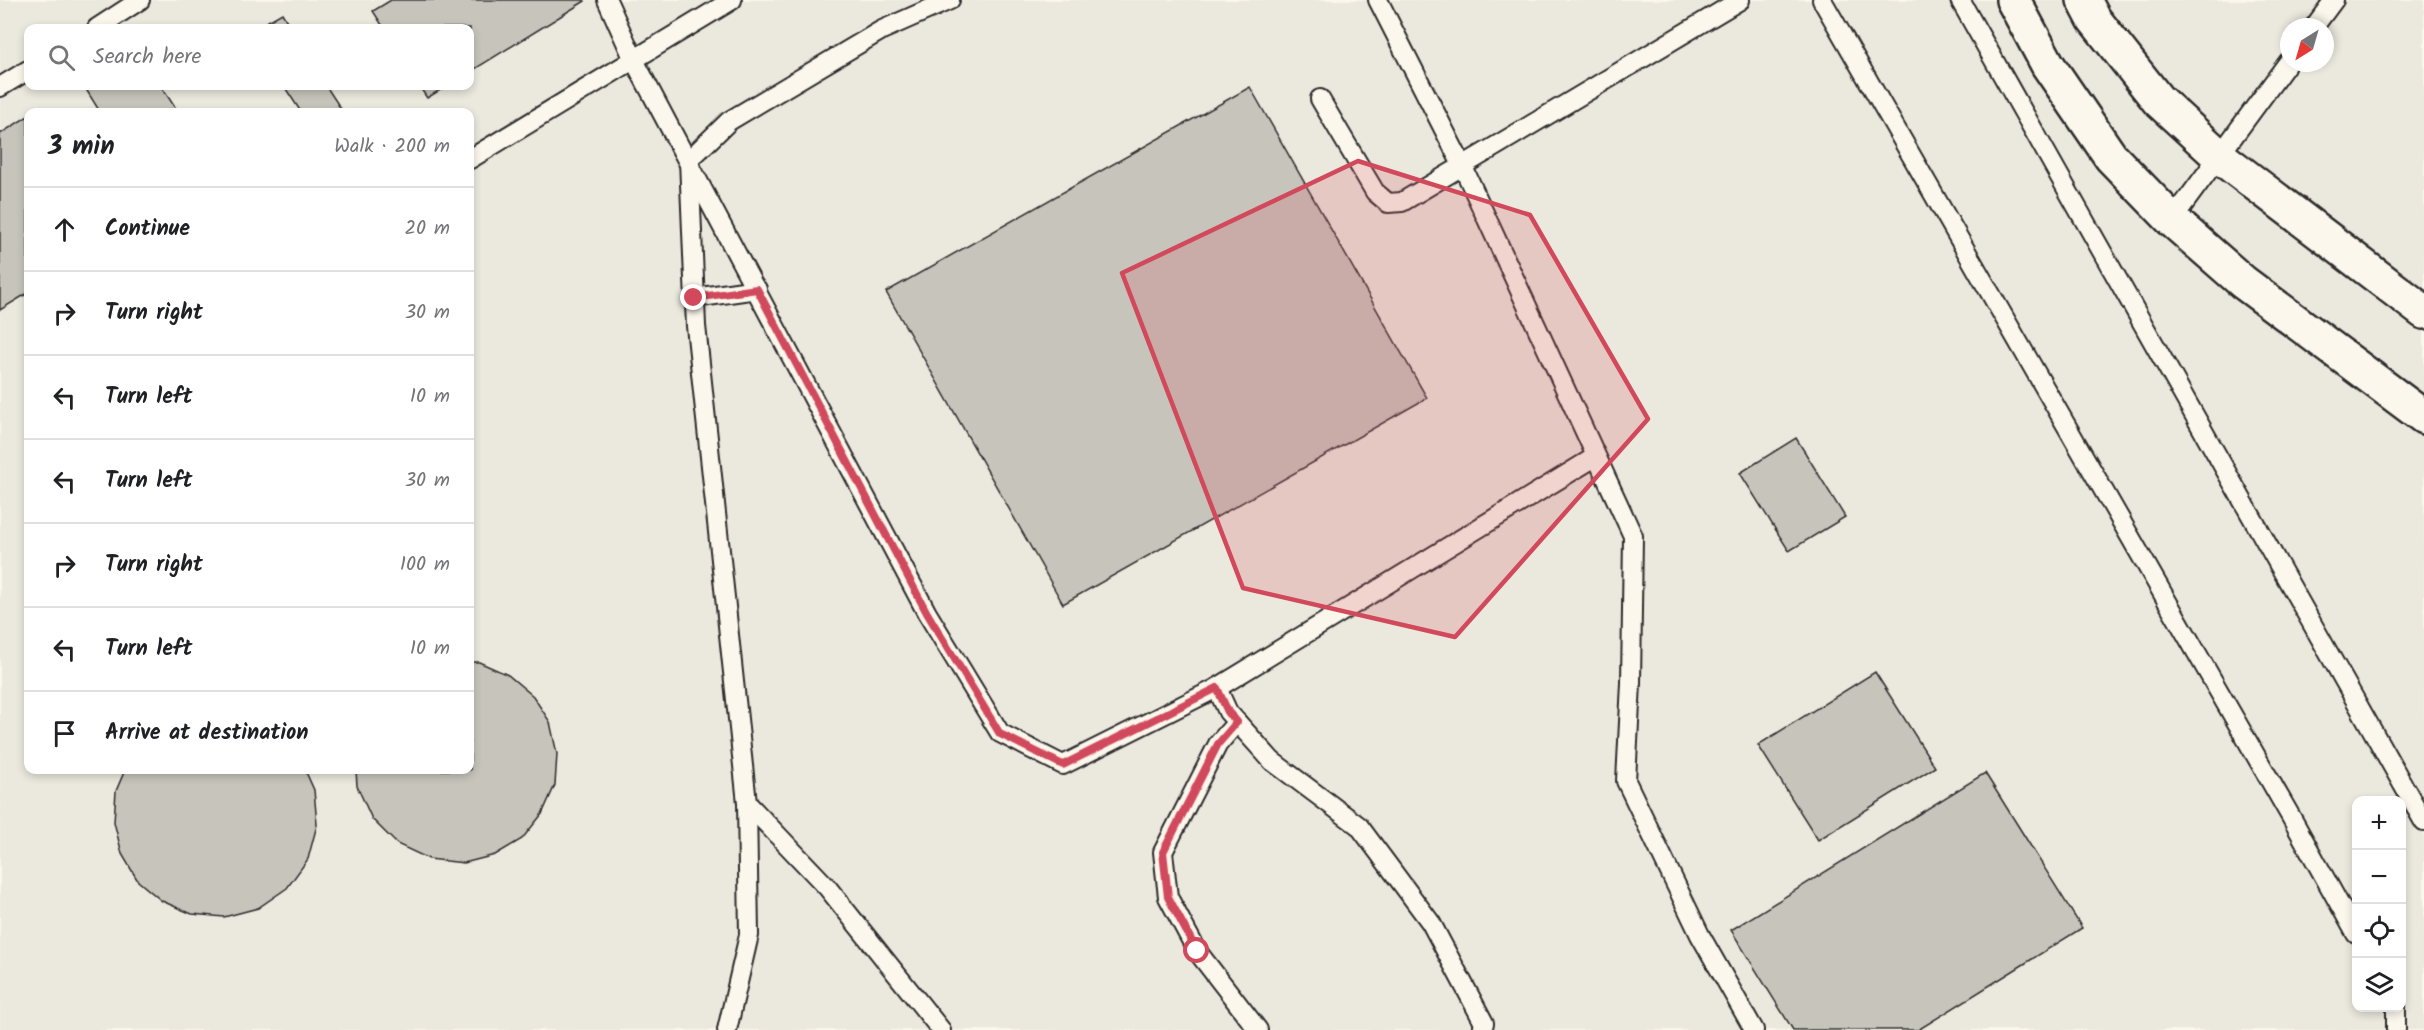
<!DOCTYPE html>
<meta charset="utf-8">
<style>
body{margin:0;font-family:Kalam,sans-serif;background:#f6f6f6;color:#202124}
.controls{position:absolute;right:18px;bottom:18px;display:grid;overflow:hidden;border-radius:12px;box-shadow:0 3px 9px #0003}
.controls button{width:54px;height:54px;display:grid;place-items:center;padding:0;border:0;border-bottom:2px solid #e0e0e0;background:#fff;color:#202124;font:30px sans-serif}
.compass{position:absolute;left:2280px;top:18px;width:54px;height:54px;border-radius:50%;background:#fff;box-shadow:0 3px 9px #0003;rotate:217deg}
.stop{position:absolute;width:18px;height:18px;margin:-14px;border:4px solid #d1495b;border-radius:50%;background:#fff}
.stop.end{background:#d1495b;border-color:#fff;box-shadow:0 2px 6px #0008}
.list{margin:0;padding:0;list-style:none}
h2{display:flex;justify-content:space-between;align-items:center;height:78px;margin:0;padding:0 24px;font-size:26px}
h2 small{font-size:20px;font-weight:400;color:#757577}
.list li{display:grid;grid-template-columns:39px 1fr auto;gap:18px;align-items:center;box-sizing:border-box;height:84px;padding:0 24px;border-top:2px solid #e0e0e0}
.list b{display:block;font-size:22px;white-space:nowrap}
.list em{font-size:20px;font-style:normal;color:#757577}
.icon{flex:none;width:33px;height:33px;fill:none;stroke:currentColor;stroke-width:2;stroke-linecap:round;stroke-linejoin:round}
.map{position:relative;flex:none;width:2424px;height:1030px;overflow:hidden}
.search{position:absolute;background:#fff;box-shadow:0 3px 9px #0003;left:24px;top:24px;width:450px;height:66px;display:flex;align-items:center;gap:15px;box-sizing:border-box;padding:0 21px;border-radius:12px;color:#757577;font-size:22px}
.panel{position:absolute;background:#fff;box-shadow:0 3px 9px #0003;left:24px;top:108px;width:450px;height:666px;border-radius:12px}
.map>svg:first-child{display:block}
</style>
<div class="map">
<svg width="2424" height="1030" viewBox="0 0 2424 1030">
<rect width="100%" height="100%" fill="#fbf7ec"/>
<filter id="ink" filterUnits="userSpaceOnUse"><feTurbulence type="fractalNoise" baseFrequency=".0167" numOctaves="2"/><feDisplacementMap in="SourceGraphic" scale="12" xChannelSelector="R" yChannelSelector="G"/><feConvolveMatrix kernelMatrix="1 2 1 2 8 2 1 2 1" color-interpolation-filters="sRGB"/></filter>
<g filter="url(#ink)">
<path fill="#ebe8de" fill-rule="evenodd" d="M 0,0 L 2424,0 L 2424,1030 L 0,1030 ZM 2289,27 L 2325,27 L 2325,63 L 2289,63 ZM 28,28 L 470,28 L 470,86 L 28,86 ZM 28,112 L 470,112 L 470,770 L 28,770 ZM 2356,800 L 2402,800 L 2402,1008 L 2356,1008 Z"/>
<g fill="#c7c4bc" stroke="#2b2b2b" stroke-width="1.5">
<path d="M 391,0 L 584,0 L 585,1 L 470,72 L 470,28 L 384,28 L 373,11 Z"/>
<path d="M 282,13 L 291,28 L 256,28 Z"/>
<path d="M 84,86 L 161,86 L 178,112 L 100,112 Z"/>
<path d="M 284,86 L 326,86 L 343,112 L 301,112 Z"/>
<path d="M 419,86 L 447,86 L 427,98 Z"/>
<path d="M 1250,87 L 1427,398 L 1063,604 L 886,292 Z"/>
<path d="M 28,116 L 28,293 L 0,310 L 0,134 Z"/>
<path d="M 1796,438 L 1845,517 L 1789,551 L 1740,473 Z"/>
<path d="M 470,662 L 479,662 L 508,675 L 533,696 L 550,722 L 557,754 L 555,785 L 542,814 L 522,839 L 495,855 L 464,863 L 429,859 L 397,844 L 372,819 L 357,786 L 356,770 L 470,770 Z"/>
<path d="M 1875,672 L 1935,767 L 1818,840 L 1758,745 Z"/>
<path d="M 125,770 L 305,770 L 314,790 L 317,825 L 308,859 L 287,888 L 258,908 L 224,917 L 192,914 L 162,901 L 138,881 L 122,854 L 114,822 L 116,791 Z"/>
<path d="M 1985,773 L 2082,928 L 1918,1030 L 1793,1030 L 1731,930 Z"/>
</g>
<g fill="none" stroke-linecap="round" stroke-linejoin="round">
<g stroke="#2b2b2b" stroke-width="22">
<g id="lane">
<path d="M 607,0 L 634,60 L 927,613 L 1000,733 L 1063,765 L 1217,688 L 1595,457"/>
<path d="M 1378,0 L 1463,167 L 1633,536 L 1631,683 L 1626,781 L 1700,935 L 1754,1030"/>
<path d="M 1822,0 L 2291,817 L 2356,934"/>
<path d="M 1960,0 L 2424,822"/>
<path d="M 2314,27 L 2334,0"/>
<path d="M 97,28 L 140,0"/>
<path d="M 0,87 L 28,70"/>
<path d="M 1320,99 L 1375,192 L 1388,203 L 1402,202 L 1740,0"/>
<path d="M 470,159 L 732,0"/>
<path d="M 2172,220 L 2289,61"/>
<path d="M 694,298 L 757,289"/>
<path d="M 1217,688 L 1228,712 L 1272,761 L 1359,826 L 1431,923 L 1484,1023 L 1482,1030"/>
<path d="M 1237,722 L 1218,744 L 1163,852 L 1168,897 L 1197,951 L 1258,1030"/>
<path d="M 747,803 L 827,887 L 941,1030"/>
<path d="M 727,1030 L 749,935 L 747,803 L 696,326 L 689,160 L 729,121 L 882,30 L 950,0"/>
<path d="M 2396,1030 L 2396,1008"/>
</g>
</g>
<g stroke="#2b2b2b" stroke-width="38">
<g id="street">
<path d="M 2013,0 L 2048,65 L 2111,157 L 2172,220 L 2243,282 L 2424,417"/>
<path d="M 2084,0 L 2094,19 L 2158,100 L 2219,156 L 2424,312"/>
</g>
</g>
<use href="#lane" stroke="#fbf7ec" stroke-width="18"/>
<use href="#street" stroke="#fbf7ec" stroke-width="33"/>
</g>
</g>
<g fill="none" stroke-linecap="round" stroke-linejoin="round" filter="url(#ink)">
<path stroke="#d1495b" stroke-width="8" d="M 694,298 L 757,289 L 927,613 L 1000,734 L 1063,765 L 1217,688 L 1228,712 L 1237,722 L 1218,744 L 1163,852 L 1168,897 L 1197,951"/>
</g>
<path fill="#d1495b" fill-opacity="0.2" stroke="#d1495b" stroke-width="4.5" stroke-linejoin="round" d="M 1358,161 L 1530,215 L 1648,419 L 1455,637 L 1243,588 L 1122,273 Z"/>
</svg>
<div class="controls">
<button>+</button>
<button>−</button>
<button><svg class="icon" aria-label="locate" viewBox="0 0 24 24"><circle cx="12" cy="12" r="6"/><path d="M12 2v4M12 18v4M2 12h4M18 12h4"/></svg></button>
<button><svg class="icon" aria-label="layers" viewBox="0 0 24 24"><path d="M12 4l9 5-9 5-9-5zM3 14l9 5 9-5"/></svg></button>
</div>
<svg class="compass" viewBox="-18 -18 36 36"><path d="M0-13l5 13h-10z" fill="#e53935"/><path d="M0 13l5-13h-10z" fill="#757577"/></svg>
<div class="stop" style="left:1197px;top:951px"></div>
<div class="stop end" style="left:694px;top:298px"></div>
<div class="search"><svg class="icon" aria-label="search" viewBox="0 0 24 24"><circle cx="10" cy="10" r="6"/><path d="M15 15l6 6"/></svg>Search here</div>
<section class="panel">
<h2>3 min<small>Walk · 200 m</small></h2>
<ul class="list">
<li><svg class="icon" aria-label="ahead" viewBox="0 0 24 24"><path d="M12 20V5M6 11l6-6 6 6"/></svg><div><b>Continue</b></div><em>20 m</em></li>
<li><svg class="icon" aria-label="right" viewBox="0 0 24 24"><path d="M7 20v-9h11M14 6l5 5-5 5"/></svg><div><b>Turn right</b></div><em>30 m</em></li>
<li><svg class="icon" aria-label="left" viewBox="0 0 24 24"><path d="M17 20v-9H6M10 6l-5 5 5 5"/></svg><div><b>Turn left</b></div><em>10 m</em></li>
<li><svg class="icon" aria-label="left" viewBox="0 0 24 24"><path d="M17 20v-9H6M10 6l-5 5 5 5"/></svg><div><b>Turn left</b></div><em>30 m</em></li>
<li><svg class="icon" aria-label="right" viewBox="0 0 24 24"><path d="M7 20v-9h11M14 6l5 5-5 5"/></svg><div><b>Turn right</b></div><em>100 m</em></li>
<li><svg class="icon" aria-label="left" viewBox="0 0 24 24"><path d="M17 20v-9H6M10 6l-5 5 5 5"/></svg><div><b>Turn left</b></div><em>10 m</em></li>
<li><svg class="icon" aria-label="arrive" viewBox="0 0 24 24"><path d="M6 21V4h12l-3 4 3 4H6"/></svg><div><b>Arrive at destination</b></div></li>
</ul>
</section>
</div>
